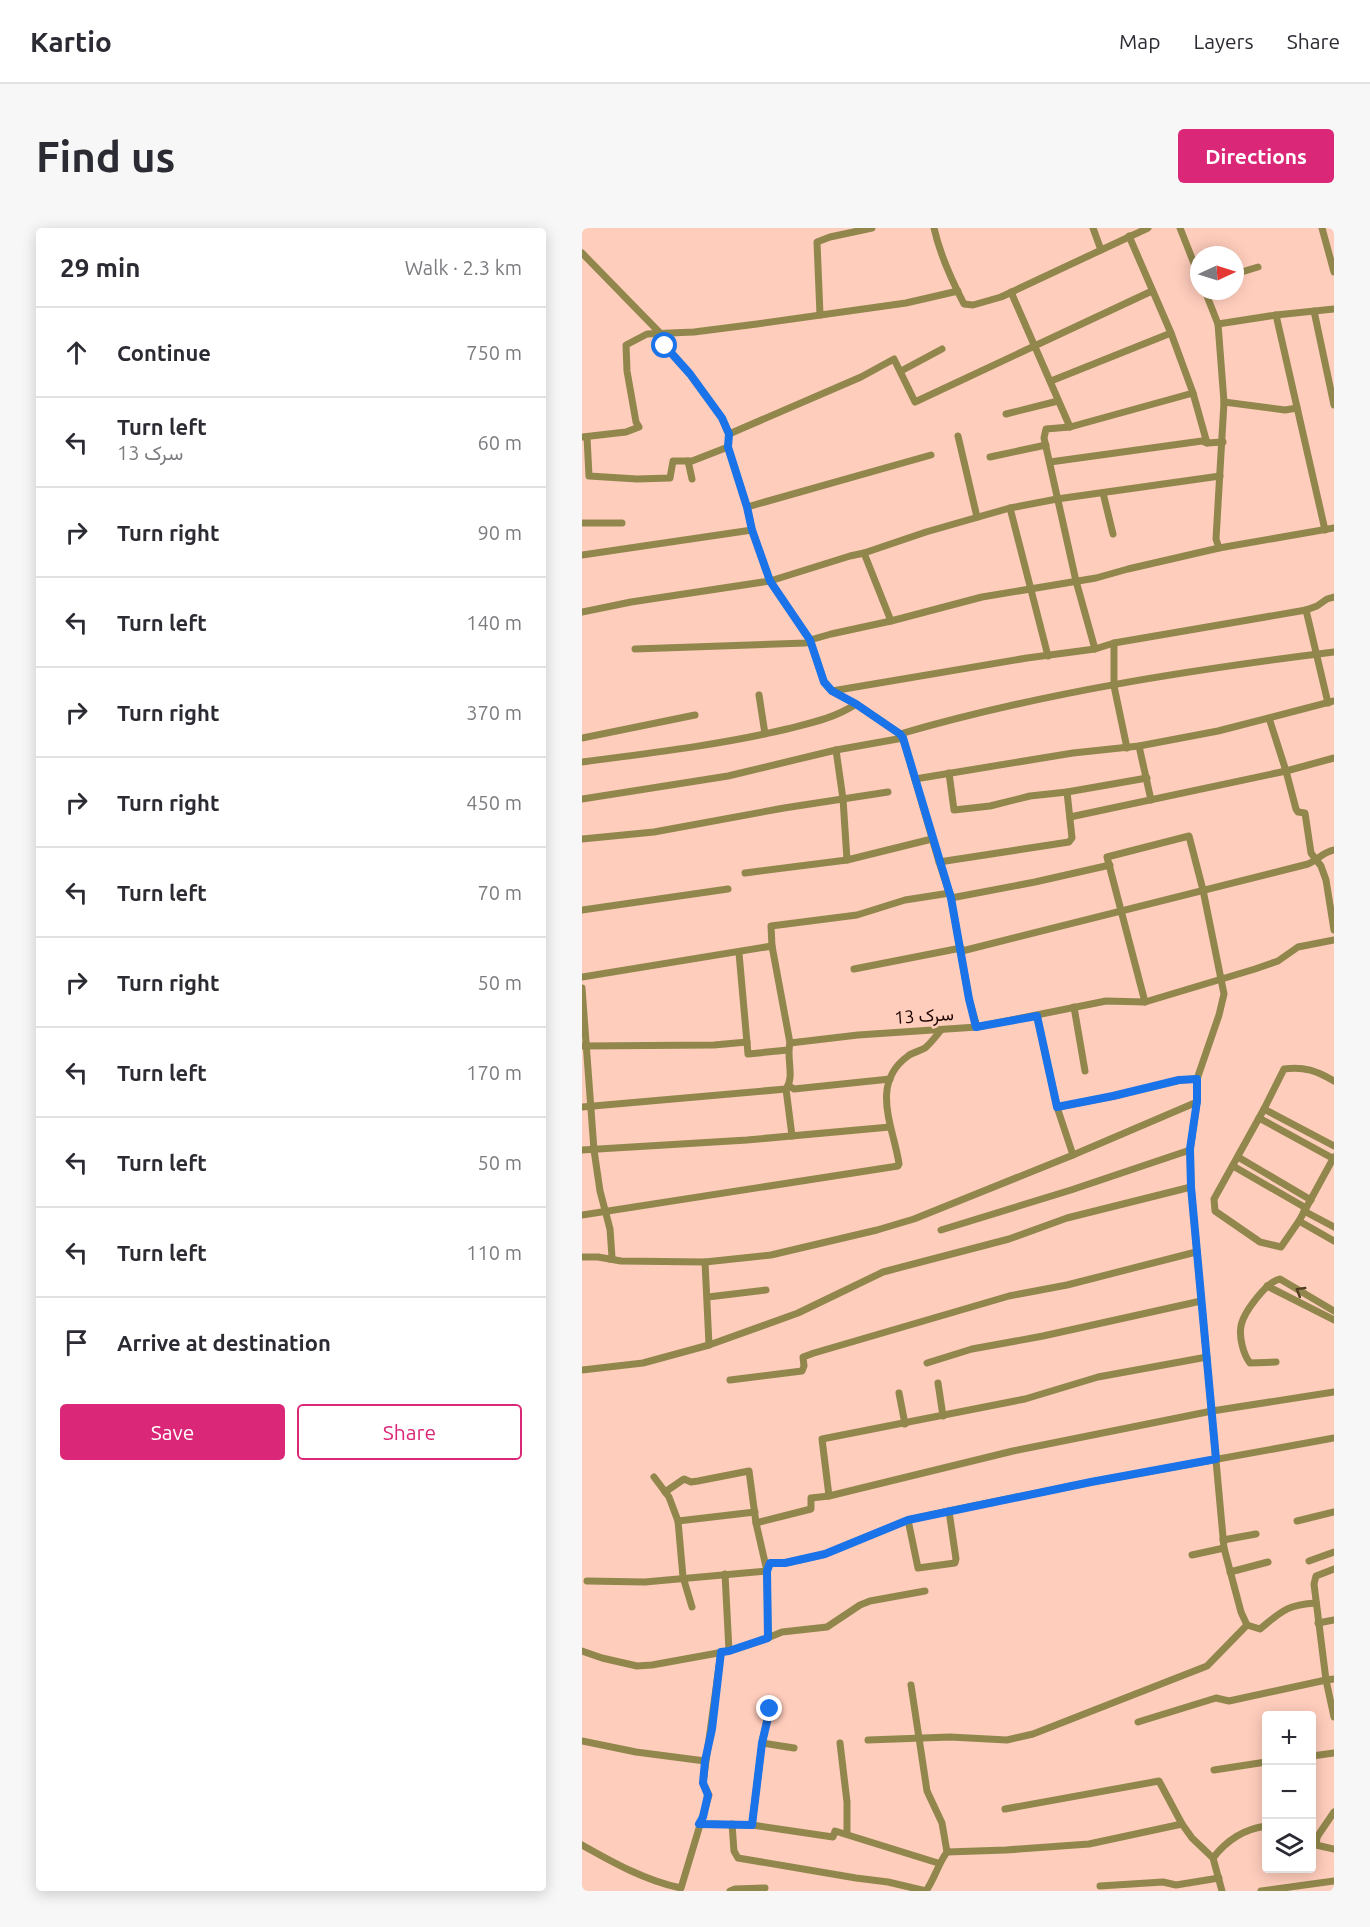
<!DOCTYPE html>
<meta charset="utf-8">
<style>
body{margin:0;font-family:Ubuntu,Vazirmatn,sans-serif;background:#f7f7f7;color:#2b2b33}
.controls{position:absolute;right:18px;bottom:18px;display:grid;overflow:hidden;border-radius:6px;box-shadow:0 3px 15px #0003}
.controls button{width:54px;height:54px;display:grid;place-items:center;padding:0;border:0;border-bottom:2px solid #e1e1e2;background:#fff;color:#2b2b33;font:30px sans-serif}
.compass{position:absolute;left:608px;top:18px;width:54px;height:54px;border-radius:50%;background:#fff;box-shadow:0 3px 15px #0003;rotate:86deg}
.stop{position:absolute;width:18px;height:18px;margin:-14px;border:4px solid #1a73e8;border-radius:50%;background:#fff}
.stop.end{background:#1a73e8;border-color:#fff;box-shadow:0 2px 6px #0008}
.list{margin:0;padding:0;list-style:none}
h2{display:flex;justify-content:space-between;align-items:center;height:78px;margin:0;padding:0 24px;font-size:26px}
h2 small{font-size:20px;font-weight:400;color:#7c7c81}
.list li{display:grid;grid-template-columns:39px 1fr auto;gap:18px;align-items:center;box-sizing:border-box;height:90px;padding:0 24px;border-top:2px solid #e1e1e2}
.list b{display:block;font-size:22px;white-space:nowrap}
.list p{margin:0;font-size:20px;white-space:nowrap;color:#7c7c81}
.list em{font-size:20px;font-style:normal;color:#7c7c81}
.actions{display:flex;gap:12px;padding:18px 24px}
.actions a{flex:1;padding:14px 0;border:2px solid #db2777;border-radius:6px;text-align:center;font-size:21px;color:#db2777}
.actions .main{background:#db2777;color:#fff}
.icon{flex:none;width:33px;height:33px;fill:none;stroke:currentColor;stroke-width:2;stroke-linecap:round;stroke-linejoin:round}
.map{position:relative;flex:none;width:752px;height:1663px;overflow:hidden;border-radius:6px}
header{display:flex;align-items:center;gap:36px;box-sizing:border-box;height:84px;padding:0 30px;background:#fff;border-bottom:2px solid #e1e1e2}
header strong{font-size:28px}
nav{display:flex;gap:33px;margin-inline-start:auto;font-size:21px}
.intro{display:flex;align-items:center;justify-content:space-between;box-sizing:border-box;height:144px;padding:0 36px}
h1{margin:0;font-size:42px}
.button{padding:15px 27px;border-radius:6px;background:#db2777;color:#fff;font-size:21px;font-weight:700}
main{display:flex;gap:36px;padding:0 36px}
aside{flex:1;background:#fff;border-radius:6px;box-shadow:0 3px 15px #0003}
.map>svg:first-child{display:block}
</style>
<header>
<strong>Kartio</strong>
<nav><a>Map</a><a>Layers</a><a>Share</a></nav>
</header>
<div class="intro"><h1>Find us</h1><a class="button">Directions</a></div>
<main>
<aside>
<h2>29 min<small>Walk · 2.3 km</small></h2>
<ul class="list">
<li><svg class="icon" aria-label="ahead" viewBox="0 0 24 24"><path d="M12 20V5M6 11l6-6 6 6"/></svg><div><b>Continue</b></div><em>750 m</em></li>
<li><svg class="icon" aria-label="left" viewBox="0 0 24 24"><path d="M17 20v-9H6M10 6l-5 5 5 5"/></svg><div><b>Turn left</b><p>سرک 13</p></div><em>60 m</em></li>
<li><svg class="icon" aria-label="right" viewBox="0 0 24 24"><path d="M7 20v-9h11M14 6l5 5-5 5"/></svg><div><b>Turn right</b></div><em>90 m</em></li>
<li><svg class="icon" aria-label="left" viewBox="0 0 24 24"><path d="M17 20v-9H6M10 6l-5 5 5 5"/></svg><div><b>Turn left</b></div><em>140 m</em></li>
<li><svg class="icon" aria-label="right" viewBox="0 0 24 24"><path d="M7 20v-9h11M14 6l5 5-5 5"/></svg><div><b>Turn right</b></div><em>370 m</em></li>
<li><svg class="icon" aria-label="right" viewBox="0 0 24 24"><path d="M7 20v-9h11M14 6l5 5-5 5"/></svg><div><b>Turn right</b></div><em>450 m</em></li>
<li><svg class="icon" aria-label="left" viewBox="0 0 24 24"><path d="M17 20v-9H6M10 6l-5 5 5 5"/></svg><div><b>Turn left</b></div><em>70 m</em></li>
<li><svg class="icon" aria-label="right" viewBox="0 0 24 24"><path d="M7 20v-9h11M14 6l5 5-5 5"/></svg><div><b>Turn right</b></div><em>50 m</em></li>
<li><svg class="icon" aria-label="left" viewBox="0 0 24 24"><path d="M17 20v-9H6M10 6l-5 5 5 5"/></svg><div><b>Turn left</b></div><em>170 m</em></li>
<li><svg class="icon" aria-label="left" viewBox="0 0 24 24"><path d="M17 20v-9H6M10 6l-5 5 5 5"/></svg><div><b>Turn left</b></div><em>50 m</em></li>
<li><svg class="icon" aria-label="left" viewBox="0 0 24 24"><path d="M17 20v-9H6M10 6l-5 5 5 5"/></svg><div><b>Turn left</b></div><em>110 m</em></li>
<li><svg class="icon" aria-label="arrive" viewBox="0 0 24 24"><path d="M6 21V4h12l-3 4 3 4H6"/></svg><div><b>Arrive at destination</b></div></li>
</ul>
<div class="actions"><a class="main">Save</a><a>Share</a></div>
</aside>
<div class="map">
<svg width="752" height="1663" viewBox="0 0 752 1663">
<rect width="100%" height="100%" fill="#ffcdbc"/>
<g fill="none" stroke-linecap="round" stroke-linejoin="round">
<g stroke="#91874c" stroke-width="7">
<path d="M 352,0 C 358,27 369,51 382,76 L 391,77 L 419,69 L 566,0"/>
<path d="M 511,0 L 519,22"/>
<path d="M 598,0 L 617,48"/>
<path d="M 740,0 L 752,44"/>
<path d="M 547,8 L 589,105 L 611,165 L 625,215 L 641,214"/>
<path d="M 0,25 L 79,106 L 83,118 L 108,146 L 140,190 L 147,206 L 146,219 L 165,279 L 170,302 L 188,353 L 228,412 L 242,454 L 250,463 L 274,476 L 318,506 L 321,510 L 357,634 L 369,670 L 387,771 L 395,799"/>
<path d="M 653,46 L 676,39"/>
<path d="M 623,63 L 636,96 L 642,174 L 634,311 L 637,320"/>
<path d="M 429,64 L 488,199"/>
<path d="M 732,83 L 752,177"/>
<path d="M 238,87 L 235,14 L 248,9 L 290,0"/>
<path d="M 694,87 L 743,302"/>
<path d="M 636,96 L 694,87 L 752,81"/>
<path d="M 319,143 L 360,121"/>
<path d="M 469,153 L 589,105"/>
<path d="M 642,174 L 703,182 L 715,180"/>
<path d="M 424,186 L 476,173"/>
<path d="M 147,206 L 279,149 L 312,131 L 333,174 L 570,63"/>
<path d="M 376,208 L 395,289"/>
<path d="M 0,209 L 44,204 L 57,199 L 54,194 L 45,143 L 44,117 L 65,106 L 112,104 L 175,96 L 324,75 L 376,63"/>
<path d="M 5,209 L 7,248 L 55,251 L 88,250 L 91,233 L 110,233 L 146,219"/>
<path d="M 408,229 L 464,217"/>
<path d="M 106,233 L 110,251"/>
<path d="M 468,234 L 620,213 L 625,215"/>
<path d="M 521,265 L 531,306"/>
<path d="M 165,279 L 349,227"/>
<path d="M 428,280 L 466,428"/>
<path d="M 0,295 L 40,295"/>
<path d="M 282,325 L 309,393"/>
<path d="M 0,327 L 170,302"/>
<path d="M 724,382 L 746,475"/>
<path d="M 0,384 L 49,374 L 188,353 L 268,328 L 282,325 L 344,304 L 428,280 L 475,271 L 638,248"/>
<path d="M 532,415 L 532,458 L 545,520"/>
<path d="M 53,421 L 224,415 L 228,412 L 249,406 L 309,393 L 400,369 L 514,350 L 546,341 L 637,320 L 752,300"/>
<path d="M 513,421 L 494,353 L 462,210 L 464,201 L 488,199 L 611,165"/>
<path d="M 250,463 L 445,430 L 513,421 L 532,415 L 724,382 L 735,378 L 745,371 L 752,369"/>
<path d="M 177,467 L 183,506"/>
<path d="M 687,490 L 704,543 L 714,581 L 716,584 L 723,585 L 729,625 L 739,638 L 744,652 L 752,702"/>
<path d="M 318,506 C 459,465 607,442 752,424"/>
<path d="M 0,510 L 113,487"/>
<path d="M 557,518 L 569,572"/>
<path d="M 254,522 L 261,571 L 265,632"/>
<path d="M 0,534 C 69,525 137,517 205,501 C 229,495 253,490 274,476"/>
<path d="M 367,545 L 372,582 L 408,578 L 448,568 L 485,564 L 565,550"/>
<path d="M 333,551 L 491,525 L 557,518 L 636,503 L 752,473"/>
<path d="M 0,571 L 146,548 L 254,522 L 321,510"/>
<path d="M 488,589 L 704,543 L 752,530"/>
<path d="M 0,611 L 72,604 L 202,580 L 306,564"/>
<path d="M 357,634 L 487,614 L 490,610 L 485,564"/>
<path d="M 163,645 L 265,632 L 350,611"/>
<path d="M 369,670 L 453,654 L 528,637"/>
<path d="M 0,682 L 146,661"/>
<path d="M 190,718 L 189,698 L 275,687 L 323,672 L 368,665"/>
<path d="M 380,723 L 726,636 C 736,632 741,624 752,622"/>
<path d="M 157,725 L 166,826 L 206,822"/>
<path d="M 272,741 L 379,720"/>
<path d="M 0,749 L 190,718 L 208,815"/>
<path d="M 0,760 L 12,922 L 18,963 L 28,1001 L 30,1029 L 28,1031"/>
<path d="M 563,774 L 525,629 L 607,608 L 621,662 L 642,766 L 637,787 L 615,851 L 615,874 L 608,922 L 609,959 L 642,1320 L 659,1384 L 665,1397 L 678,1401 C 700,1383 704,1377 734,1375"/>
<path d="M 492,779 L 503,843"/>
<path d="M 455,788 L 475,879 L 491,927"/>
<path d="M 0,818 L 132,817 L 165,814"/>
<path d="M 752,853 C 735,843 722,838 702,841 L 682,881 L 632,971 L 633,983 L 678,1014 L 699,1019 L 717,993 L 752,929"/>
<path d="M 207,858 L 212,861 L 308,851"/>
<path d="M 204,861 L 210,908"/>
<path d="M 0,879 L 204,861 C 213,849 204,830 208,815 L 276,807 L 395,799 L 524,773 L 563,774 L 673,741 L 696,733 L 716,719 L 752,712"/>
<path d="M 475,879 L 532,868 L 597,852 L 615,851"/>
<path d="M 682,881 L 752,918"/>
<path d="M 677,890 L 752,931"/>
<path d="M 0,922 L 165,912 L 308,899"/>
<path d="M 656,929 L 729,972"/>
<path d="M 651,938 L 724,980"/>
<path d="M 722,983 L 752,999"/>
<path d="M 0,987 L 316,938 L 317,936 C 312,900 287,856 326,828 C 331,824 338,823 343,820 C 349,815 354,808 359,802"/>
<path d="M 717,993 L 752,1013"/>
<path d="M 359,1002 L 489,962 L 608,922"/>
<path d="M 0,1029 L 16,1029 L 39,1033 L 123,1034 L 189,1027 L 295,1002 L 332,991 L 491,927 L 615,874"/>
<path d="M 123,1034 L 127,1117"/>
<path d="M 685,1058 L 752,1092"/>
<path d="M 126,1069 L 184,1062"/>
<path d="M 694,1134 L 668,1135 C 661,1126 657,1109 659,1098 C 661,1085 685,1053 698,1051 L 752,1083"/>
<path d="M 345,1135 L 390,1121 L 461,1108 L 619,1073"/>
<path d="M 0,1142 L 61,1135 L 127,1117 L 216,1085 L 301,1044 L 427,1011 L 485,990 L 609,959"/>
<path d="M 148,1152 L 220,1143 L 222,1138 L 221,1129 L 232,1125 L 427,1068 L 485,1057 L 614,1024"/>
<path d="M 356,1155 L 361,1188"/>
<path d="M 317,1165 L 323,1196"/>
<path d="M 72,1249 L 87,1269 L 96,1293"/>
<path d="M 83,1264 L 102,1251 L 109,1254 L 116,1253 L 167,1243 L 174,1295 L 229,1281 L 229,1270 L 247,1268 L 431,1223 L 630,1183 L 752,1164"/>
<path d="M 247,1268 L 240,1211 L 443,1171 L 516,1149 L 625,1129"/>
<path d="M 326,1292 L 336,1340 L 373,1335 L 374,1331 L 367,1283"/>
<path d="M 715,1293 L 752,1284"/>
<path d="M 641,1312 L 674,1306"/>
<path d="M 610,1327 L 642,1320"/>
<path d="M 727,1333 L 752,1324"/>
<path d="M 752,1341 L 734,1348 L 732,1356 L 744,1452 L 752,1451"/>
<path d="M 648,1344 L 686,1334"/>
<path d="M 143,1346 L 147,1423"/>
<path d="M 5,1353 L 63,1354 L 185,1343 L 174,1295"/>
<path d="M 110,1379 L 101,1349 L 96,1293 L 173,1284"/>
<path d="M 736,1395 L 752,1392"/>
<path d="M 186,1410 L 185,1343 L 188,1335 L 203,1335 L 243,1326 L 326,1292 L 367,1283 L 509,1254 L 752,1210"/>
<path d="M 0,1423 L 20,1430 L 55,1438 L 70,1437 L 147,1423 L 178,1413 L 200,1404 L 245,1399 L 278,1377 L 288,1373 L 343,1363"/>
<path d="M 329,1457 L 345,1563 L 360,1595 L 365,1624 L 424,1622 L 507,1616 L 600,1596"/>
<path d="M 556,1494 L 634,1470 L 647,1473 L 744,1452 L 752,1489"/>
<path d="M 286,1512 L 368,1509 L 425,1512 L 451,1506 L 625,1438 L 665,1397"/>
<path d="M 0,1513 L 54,1524 L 123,1533"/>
<path d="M 180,1515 L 212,1520"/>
<path d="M 258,1515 L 265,1574 L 265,1606"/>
<path d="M 730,1528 L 752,1525"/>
<path d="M 632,1542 L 684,1534"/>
<path d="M 423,1581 L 577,1553 L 600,1596 L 610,1610 L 631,1630 L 640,1663"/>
<path d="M 117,1596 L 170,1597 L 251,1609 L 253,1603 L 356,1635"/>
<path d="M 150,1596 L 152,1623 L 156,1630 L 274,1650 L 306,1654 L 344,1663"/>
<path d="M 170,1597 L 180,1515 L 189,1473"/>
<path d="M 730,1607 L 735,1609 L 734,1617 L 752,1621"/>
<path d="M 735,1609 L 752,1584"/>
<path d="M 0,1617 C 30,1634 64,1653 99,1660 L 127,1567 L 121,1555 L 139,1424"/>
<path d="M 631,1630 C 644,1613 662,1601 684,1598"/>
<path d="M 518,1658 L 581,1654 L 594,1657 L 637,1650"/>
<path d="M 148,1663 L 153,1661 L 183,1660"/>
<path d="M 344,1663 C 353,1650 356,1636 365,1624"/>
<path d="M 679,1663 L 752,1653"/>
</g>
</g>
<defs><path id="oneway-chevron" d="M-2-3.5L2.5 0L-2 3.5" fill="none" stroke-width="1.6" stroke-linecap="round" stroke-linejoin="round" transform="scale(1.5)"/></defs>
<use stroke="#513e22" href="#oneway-chevron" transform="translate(718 1063) rotate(-149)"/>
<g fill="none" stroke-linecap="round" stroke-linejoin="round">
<path stroke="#1a73e8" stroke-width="8" d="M 83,118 L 108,146 L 140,190 L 147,206 L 146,219 L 165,279 L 170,302 L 188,353 L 228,412 L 242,454 L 250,463 L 274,476 L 318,506 L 321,510 L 369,670 L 387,771 L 394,799 L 455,788 L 475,879 L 531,868 L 597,852 L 615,851 L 615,873 L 608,921 L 609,959 L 634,1231 L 509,1254 L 326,1292 L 243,1326 L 203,1335 L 188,1335 L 185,1343 L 186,1410 L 147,1423 L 139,1424 L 130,1501 L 123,1533 L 121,1555 L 126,1567 L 121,1589 L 117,1596 L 170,1597 L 180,1515 L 188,1481"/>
</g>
<g text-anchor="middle" stroke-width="5" stroke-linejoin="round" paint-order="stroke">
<g font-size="18" fill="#1c0300" stroke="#ffcdbc">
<text transform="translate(342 788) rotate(-4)" y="6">سرک 13</text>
</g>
</g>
</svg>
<div class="controls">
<button>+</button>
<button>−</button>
<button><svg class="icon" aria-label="layers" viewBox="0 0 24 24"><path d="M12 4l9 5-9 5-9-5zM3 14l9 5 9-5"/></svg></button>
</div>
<svg class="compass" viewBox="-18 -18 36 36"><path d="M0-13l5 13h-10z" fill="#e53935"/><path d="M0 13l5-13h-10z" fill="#7c7c81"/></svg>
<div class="stop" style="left:83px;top:118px"></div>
<div class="stop end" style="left:188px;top:1481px"></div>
</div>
</main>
